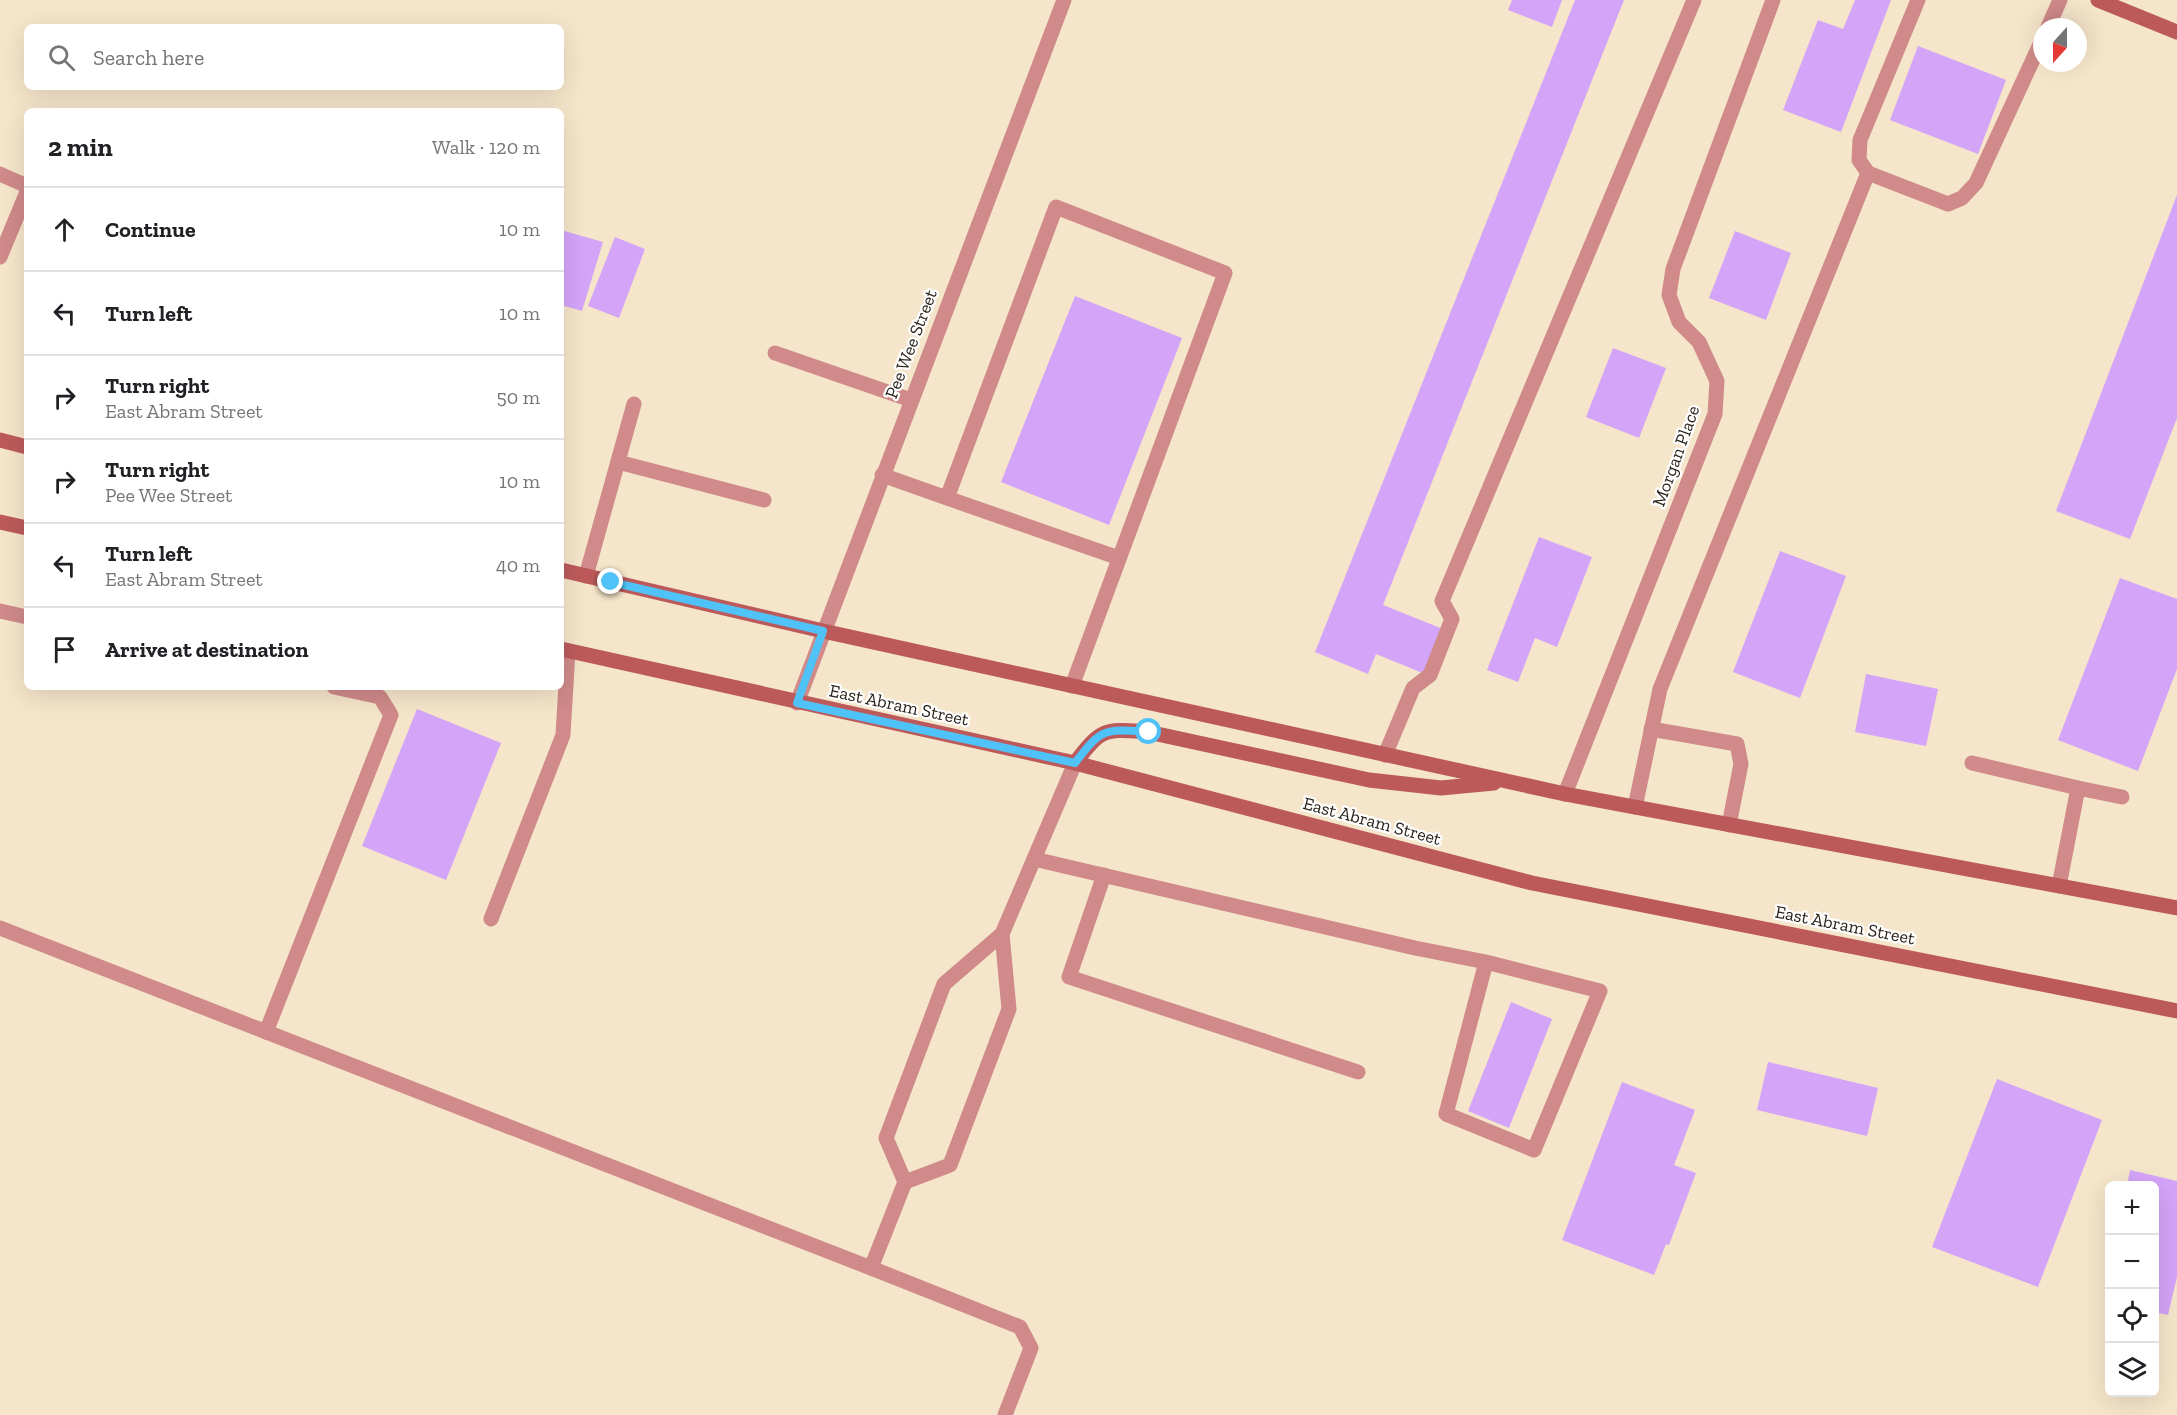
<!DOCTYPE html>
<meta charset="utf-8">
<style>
body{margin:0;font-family:"Zilla Slab",serif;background:#f6f6f6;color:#202124}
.controls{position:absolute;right:18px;bottom:18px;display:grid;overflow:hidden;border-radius:9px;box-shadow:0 6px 24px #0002}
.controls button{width:54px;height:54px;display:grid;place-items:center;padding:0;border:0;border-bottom:2px solid #e0e0e0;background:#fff;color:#202124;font:30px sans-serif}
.compass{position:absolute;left:2033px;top:18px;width:54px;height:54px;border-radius:50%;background:#fff;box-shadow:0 6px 24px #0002;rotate:201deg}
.stop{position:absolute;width:18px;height:18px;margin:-14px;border:4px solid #4fc3f7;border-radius:50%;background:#fff}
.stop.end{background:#4fc3f7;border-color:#fff;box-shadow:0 2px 6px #0008}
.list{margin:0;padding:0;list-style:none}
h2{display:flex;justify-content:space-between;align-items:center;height:78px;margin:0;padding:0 24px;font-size:26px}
h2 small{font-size:20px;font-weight:400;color:#757577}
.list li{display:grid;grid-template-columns:39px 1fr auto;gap:18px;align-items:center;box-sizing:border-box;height:84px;padding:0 24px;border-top:2px solid #e0e0e0}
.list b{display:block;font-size:22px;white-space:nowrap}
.list p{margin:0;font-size:20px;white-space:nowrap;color:#757577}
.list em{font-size:20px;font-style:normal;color:#757577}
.icon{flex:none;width:33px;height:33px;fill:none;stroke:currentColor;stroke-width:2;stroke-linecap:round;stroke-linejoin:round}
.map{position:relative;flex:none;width:2177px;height:1415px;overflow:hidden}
.search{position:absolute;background:#fff;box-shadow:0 6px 24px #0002;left:24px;top:24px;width:540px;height:66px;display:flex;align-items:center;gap:15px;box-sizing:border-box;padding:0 21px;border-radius:9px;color:#757577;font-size:22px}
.panel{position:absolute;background:#fff;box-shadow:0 6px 24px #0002;left:24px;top:108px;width:540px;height:582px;border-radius:9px}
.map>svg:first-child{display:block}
</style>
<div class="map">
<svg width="2177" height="1415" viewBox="0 0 2177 1415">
<rect width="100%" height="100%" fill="#f5e5ca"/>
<g fill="#d4a4f8">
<path d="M 1512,0 L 1562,0 L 1552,27 L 1508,10 Z"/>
<path d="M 1575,0 L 1624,0 L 1383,605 L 1443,629 L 1425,674 L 1376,654 L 1368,674 L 1315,652 Z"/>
<path d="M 1855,0 L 1891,0 L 1841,132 L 1783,110 L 1818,20 L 1843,29 Z"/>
<path d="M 1918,46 L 2006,80 L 1978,154 L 1890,120 Z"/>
<path d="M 2177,195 L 2177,418 L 2130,539 L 2056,511 Z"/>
<path d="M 561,230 L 603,242 L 582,311 L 561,305 Z"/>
<path d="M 1735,231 L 1791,253 L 1766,320 L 1709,298 Z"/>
<path d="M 615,237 L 645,249 L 619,318 L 588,306 Z"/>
<path d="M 1075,296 L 1182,338 L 1109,525 L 1001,482 Z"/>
<path d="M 1613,348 L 1666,368 L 1639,438 L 1586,417 Z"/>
<path d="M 1539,537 L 1592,557 L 1557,647 L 1535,638 L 1518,682 L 1487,670 Z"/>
<path d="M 1780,551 L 1846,576 L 1800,698 L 1733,672 Z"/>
<path d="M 2120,578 L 2177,599 L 2177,669 L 2138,771 L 2058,740 Z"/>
<path d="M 1866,674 L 1938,689 L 1926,746 L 1855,732 Z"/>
<path d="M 417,709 L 501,743 L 446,880 L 362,846 Z"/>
<path d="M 1511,1002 L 1552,1019 L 1509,1128 L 1468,1111 Z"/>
<path d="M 1768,1062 L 1878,1088 L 1867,1136 L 1757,1110 Z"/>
<path d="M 1997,1079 L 2102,1120 L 2038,1287 L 1932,1247 Z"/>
<path d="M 1622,1082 L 1695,1110 L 1674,1165 L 1696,1173 L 1669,1245 L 1666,1244 L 1654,1275 L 1562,1240 Z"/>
<path d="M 2130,1170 L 2177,1181 L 2177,1277 L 2168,1315 L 2154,1312 L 2154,1186 L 2127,1186 Z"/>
</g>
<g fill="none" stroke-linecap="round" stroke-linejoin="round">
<g stroke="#cf8a89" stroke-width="15">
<path d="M 1918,0 L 1860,140 L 1859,160 L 1868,173 L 1948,204 L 1962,198 L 1976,183 L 2042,40"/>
<path d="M 2048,27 L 2060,0"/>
<path d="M 0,174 L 27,186"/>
<path d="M 0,257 L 27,192"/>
<path d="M 775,353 L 911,400"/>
<path d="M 618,462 L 764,500"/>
<path d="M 882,475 L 947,498"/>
<path d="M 586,576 L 634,404"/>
<path d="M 0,611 L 27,617"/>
<path d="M 1072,686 L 1225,273 L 1056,207 L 947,498 L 1119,558"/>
<path d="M 1651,729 L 1737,744 L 1741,764 L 1729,825"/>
<path d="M 1385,755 L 1413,688 L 1430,675 L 1452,619 L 1442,601 L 1694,0"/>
<path d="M 1972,763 L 2078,788 L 2059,886"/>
<path d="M 2078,788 L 2122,797"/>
<path d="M 1565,794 L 1715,414 L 1717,381 L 1699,342 L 1679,322 L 1669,295 L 1673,269 L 1773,0"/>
<path d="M 1635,807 L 1660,689 L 1868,173"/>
<path d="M 1034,859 L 1415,948 L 1486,962 L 1600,991 L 1534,1150 L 1446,1114 L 1486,962"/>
<path d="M 1104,875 L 1069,977 L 1358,1072"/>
<path d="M 491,919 L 563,735 L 568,651"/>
<path d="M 0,928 L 871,1268"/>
<path d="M 266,1032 L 391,715 L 380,697 L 334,687"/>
<path d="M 905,1182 L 950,1165 L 1009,1009 L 1002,934"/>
<path d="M 1005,1415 L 1031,1348 L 1020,1327 L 871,1268 L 905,1182 L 886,1138 L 944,984 L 1002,934 L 1075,763"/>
</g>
<path stroke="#cf8a89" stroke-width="15" d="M 797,703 L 1064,0"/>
<g stroke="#bc5a5b" stroke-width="15">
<path d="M 2098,0 L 2177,32"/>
<path d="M 0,440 L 27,447"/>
<path d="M 0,522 L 27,528"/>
<path d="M 561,570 L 823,631 L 1565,794 L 2177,908"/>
<path d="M 561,649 L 1075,763 L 1532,883 L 2177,1011"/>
<path d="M 1075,763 C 1102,727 1105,729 1148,732 L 1369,780 L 1441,788 L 1494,783"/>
</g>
</g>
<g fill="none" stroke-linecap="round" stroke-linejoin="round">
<path stroke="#4fc3f7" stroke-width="8" d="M 611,582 L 823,631 L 797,703 L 1075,763 C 1102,727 1105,729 1149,732"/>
</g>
<g text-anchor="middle" stroke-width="4.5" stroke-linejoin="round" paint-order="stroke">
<g font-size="18" fill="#292319" stroke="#fff">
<text transform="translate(911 344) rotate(-69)" y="6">Pee Wee Street</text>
<text transform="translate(1676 456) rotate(-70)" y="6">Morgan Place</text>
<text transform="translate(899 705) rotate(12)" y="6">East Abram Street</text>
<text transform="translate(1372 821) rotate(15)" y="6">East Abram Street</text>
<text transform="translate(1845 925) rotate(11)" y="6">East Abram Street</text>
</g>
</g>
</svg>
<div class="controls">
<button>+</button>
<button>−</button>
<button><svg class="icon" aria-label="locate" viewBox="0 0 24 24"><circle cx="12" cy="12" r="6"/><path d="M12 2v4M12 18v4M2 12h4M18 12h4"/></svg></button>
<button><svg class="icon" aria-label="layers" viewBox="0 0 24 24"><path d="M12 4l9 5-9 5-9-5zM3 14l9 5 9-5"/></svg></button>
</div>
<svg class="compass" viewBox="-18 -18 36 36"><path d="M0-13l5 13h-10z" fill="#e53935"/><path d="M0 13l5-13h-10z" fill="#757577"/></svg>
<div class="stop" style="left:1149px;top:732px"></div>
<div class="stop end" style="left:611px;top:582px"></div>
<div class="search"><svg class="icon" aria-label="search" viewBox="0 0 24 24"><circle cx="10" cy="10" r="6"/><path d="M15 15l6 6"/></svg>Search here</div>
<section class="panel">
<h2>2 min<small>Walk · 120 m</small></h2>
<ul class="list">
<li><svg class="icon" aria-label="ahead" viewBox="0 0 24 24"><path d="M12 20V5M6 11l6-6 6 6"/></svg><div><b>Continue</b></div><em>10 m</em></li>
<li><svg class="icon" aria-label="left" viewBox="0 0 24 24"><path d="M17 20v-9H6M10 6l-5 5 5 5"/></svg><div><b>Turn left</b></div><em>10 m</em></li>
<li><svg class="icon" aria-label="right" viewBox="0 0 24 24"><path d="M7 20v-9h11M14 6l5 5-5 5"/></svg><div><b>Turn right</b><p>East Abram Street</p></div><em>50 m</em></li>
<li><svg class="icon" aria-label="right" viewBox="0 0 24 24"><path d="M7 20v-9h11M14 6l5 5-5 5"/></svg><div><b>Turn right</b><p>Pee Wee Street</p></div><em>10 m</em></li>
<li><svg class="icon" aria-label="left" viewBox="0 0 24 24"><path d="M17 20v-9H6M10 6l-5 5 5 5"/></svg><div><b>Turn left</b><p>East Abram Street</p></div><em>40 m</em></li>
<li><svg class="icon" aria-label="arrive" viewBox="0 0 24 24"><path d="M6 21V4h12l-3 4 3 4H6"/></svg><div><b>Arrive at destination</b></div></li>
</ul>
</section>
</div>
